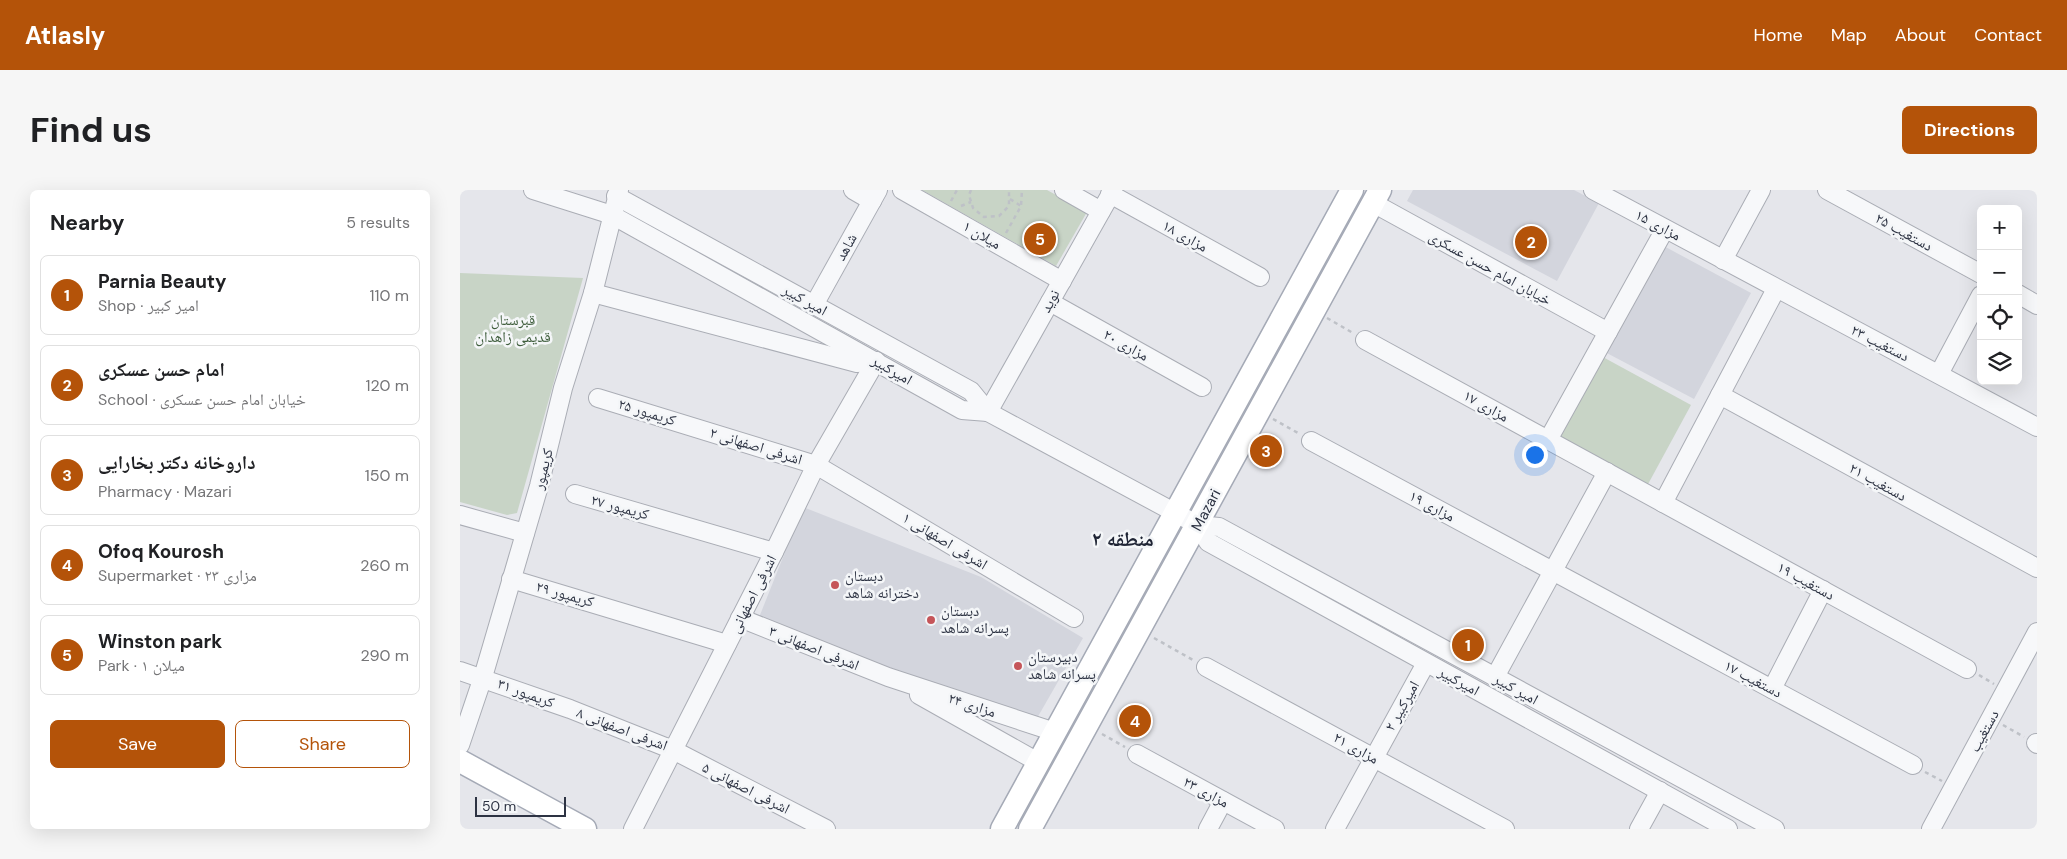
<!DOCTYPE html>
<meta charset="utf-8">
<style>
body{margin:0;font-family:"DM Sans","Noto Naskh Arabic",sans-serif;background:#f6f6f6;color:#202124}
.controls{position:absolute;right:15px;top:15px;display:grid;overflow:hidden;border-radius:8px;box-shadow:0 5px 20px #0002}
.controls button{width:45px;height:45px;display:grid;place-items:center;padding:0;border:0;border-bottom:1px solid #e0e0e0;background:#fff;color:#202124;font:25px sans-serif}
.scale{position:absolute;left:15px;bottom:12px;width:91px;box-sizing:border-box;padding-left:5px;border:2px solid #2d3343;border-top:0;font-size:14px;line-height:18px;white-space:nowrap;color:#2d3343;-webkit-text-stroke:4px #f4f6f8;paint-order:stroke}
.you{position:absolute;left:1074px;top:264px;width:18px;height:18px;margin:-12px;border:4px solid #fff;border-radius:50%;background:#1a73e8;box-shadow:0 0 0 8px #1a73e833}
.badge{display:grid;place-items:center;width:32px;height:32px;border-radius:50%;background:#b45309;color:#fff;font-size:16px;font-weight:700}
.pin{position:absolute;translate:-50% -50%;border:2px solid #fff;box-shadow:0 1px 5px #0006}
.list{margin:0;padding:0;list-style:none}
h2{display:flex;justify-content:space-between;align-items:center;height:65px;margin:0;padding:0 20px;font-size:21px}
h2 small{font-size:16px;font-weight:400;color:#757577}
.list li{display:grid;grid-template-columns:32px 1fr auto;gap:15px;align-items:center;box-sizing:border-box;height:80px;margin:0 10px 10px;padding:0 10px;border:1px solid #e0e0e0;border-radius:8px}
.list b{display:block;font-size:19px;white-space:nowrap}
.list p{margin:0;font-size:16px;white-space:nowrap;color:#757577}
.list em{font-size:16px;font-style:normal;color:#757577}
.actions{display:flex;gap:10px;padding:15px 20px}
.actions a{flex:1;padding:11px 0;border:1px solid #b45309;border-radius:8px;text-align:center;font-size:18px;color:#b45309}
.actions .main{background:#b45309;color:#fff}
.icon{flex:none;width:28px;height:28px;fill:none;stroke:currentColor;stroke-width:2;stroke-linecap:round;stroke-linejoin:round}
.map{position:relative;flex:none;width:1577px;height:639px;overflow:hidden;border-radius:8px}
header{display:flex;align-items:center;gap:30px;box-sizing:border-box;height:70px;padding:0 25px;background:#b45309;color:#fff}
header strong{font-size:24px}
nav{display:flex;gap:28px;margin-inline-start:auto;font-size:18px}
.intro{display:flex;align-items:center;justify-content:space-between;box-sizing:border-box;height:120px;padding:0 30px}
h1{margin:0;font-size:35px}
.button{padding:12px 22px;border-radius:8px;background:#b45309;color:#fff;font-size:18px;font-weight:700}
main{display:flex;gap:30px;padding:0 30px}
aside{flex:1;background:#fff;border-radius:8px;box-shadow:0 5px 20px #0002}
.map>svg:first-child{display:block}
</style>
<header>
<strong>Atlasly</strong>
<nav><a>Home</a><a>Map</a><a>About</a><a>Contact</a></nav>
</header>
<div class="intro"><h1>Find us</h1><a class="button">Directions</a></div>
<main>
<aside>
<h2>Nearby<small>5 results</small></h2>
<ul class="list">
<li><span class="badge">1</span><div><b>Parnia Beauty</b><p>Shop · امیر کبیر</p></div><em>110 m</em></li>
<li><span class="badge">2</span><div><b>امام حسن عسکری</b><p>School · خیابان امام حسن عسکری</p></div><em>120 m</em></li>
<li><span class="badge">3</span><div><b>داروخانه دکتر بخارایی</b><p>Pharmacy · Mazari</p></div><em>150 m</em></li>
<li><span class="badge">4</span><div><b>Ofoq Kourosh</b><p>Supermarket · مزاری ۲۳</p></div><em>260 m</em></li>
<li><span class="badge">5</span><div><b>Winston park</b><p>Park · میلان ۱</p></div><em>290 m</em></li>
</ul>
<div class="actions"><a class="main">Save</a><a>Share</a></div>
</aside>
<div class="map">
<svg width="1577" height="639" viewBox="0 0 1577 639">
<rect width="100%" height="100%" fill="#e5e6eb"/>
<g fill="#d3d5dd">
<path d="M 953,0 L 1114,0 L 1139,13 L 1097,91 L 947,11 Z"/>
<path d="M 1200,54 L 1291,103 L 1234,209 L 1143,161 Z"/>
<path d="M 343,317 L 521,387 L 623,448 L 576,530 L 298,430 Z"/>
</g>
<g fill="#c8d4c6">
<path d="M 462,0 L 587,0 L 627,22 L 596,76 Z"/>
<path d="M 0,83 L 123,88 L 57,323 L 47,325 L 0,312 Z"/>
<path d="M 1141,166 L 1231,215 L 1187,296 L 1096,247 Z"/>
</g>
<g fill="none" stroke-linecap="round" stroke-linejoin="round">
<g stroke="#aaadb5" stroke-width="20">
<g id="minor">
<path d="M 73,0 L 152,25 L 502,220 L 528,222 L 738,335 L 759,337 L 1315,639"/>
<path d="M 393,0 L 412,11"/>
<path d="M 442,0 L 602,91"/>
<path d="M 604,0 L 641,21"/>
<path d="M 1133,0 L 1577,237"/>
<path d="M 1367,0 L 1521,84"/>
<path d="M 650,4 L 800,87"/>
<path d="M 156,6 L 511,201 L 528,222"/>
<path d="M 913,13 L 1148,142"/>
<path d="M 1263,70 L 1301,0"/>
<path d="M 133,103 L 397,173 L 416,171"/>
<path d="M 1558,104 L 1577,115"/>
<path d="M 590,112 L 742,197"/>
<path d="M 354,115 L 418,0"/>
<path d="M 905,150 L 1507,479"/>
<path d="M 1479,184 L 1521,105"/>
<path d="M 1260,205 L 1577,378"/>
<path d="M 138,208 L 356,275 L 614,428"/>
<path d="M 528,222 L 653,0"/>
<path d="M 1088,250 L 1205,39"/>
<path d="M 851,251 L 1453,575"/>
<path d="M 115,304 L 314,362"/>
<path d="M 1203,313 L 1316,99"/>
<path d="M 0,325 L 65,343"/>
<path d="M 738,335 L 748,352 L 1268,639"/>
<path d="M 51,389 L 267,454"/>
<path d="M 280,428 L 428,487 L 595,542"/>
<path d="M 746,477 L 1045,639"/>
<path d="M 0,481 L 110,519 L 213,560 L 366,639"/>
<path d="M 1035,487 L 1147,282"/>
<path d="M 1312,499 L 1363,400"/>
<path d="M 459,505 L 578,572"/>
<path d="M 1576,553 L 1577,554"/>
<path d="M 0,555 L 23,487 L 79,296 L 103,198 L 133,103 L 159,0"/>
<path d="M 677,564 L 815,639"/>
<path d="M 173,639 L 314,362 L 356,275 L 416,171"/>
<path d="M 748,639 L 763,611"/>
<path d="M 875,639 L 966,473"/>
<path d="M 1179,639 L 1200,601"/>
<path d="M 1471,639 L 1577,442"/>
</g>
</g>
<g stroke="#a5aab6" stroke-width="25">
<g id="major">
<path d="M 0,571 L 125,639"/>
<path d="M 542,639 L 892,0"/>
<path d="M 570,639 L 920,0"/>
</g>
</g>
<g stroke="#bec1c7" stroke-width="2.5" stroke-dasharray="4 4" stroke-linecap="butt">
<path d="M 511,0 L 509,5 L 513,18 L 524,27 L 539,26 L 549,16 L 549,0"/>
<path d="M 550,9 L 561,16"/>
<path d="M 491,11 L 497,0"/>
<path d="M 501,16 L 511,12"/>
<path d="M 546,43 L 561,16 L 562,0"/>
<path d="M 867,128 L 893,143"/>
<path d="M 813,229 L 838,243"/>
<path d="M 694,448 L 733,470"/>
<path d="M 1519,485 L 1534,494"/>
<path d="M 1543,535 L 1564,547"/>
<path d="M 642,544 L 665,557"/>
<path d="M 1465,582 L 1482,591"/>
</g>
<use href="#minor" stroke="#f7f8fa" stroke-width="18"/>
<use href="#major" stroke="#fff" stroke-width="22"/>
</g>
<g fill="#c55559" stroke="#f4f6f8" stroke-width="2">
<circle cx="375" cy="395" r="5"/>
<circle cx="471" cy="430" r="5"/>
<circle cx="558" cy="476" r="5"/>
</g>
<g text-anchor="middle" stroke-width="5" stroke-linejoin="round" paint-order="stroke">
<g font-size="15" fill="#2d3343" stroke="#f4f6f8">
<text transform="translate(1198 35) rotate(28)" y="5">مزاری ۱۵</text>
<text transform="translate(1444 42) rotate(29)" y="5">دستغیب ۲۵</text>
<text transform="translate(522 45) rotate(30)" y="5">میلان ۱</text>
<text transform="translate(725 46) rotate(29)" y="5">مزاری ۱۸</text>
<text transform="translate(386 57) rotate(-61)" y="5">شاهد</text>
<text transform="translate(1030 78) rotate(29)" y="5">خیابان امام حسن عسکری</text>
<text transform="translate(345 110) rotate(29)" y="5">امیر کبیر</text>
<text transform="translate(590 111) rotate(-61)" y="5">نوید</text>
<text transform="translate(1420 153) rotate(27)" y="5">دستغیب ۲۳</text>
<text transform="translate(666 155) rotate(29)" y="5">مزاری ۲۰</text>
<text transform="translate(432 180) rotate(30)" y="5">امیرکبیر</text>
<text transform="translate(1026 216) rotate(29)" y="5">مزاری ۱۷</text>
<text transform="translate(187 222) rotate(17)" y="5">کریمپور ۲۵</text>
<text transform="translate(296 256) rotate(17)" y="5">اشرفی اصفهانی ۲</text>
<text transform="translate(83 279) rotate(-76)" y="5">کریمپور</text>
<text transform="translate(1418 292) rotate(29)" y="5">دستغیب ۲۱</text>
<text transform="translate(972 316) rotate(28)" y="5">مزاری ۱۹</text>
<text transform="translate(160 317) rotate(15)" y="5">کریمپور ۲۷</text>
<text transform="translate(746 320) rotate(-62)" y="5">Mazari</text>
<text transform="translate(485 351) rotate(31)" y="5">اشرفی اصفهانی ۱</text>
<text transform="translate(1346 391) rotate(29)" y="5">دستغیب ۱۹</text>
<text transform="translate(105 404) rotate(16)" y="5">کریمپور ۲۹</text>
<text transform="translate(293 404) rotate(-63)" y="5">اشرفی اصفهانی</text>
<text transform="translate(354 458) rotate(22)" y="5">اشرفی اصفهانی ۳</text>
<text transform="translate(1293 489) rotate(28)" y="5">دستغیب ۱۷</text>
<text transform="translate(999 491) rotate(29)" y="5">امیرکبیر</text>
<text transform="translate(1056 499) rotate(29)" y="5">امیر کبیر</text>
<text transform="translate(66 503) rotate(20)" y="5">کریمپور ۳۱</text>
<text transform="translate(512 515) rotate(18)" y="5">مزاری ۲۴</text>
<text transform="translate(942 516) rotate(-61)" y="5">امیرکبیر ۲</text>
<text transform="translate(162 539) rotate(21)" y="5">اشرفی اصفهانی ۸</text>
<text transform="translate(1524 541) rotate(-61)" y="5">دستغیب</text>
<text transform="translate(896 558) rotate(29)" y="5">مزاری ۲۱</text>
<text transform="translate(286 598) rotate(27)" y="5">اشرفی اصفهانی ۵</text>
<text transform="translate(746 602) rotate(28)" y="5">مزاری ۲۳</text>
</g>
<g font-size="15" fill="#3e5d3c" stroke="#f4f6f8">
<text x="53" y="135">قبرستان<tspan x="53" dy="17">قدیمی زاهدان</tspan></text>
</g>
<g font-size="15" fill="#2d3343" stroke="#f4f6f8" text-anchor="start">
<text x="385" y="391">دبستان<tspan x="385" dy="17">دخترانه شاهد</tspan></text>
<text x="481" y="426">دبستان<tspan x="481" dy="17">پسرانه شاهد</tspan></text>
<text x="568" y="472">دبیرستان<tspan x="568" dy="17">پسرانه شاهد</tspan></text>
</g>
<g font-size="20" font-weight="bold" fill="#1f2434" stroke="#f4f6f8">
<text x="663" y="356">منطقه ۲</text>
</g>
</g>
</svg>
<div class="controls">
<button>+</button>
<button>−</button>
<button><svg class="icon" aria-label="locate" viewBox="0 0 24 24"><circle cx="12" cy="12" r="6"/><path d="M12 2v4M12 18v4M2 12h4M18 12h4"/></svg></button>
<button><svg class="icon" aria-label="layers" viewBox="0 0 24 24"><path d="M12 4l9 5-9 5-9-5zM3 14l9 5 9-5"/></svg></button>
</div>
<div class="scale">50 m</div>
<div class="you"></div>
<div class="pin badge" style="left:1008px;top:455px">1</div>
<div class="pin badge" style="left:1071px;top:52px">2</div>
<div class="pin badge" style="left:806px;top:261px">3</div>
<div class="pin badge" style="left:675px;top:531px">4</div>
<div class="pin badge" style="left:580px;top:49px">5</div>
</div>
</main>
